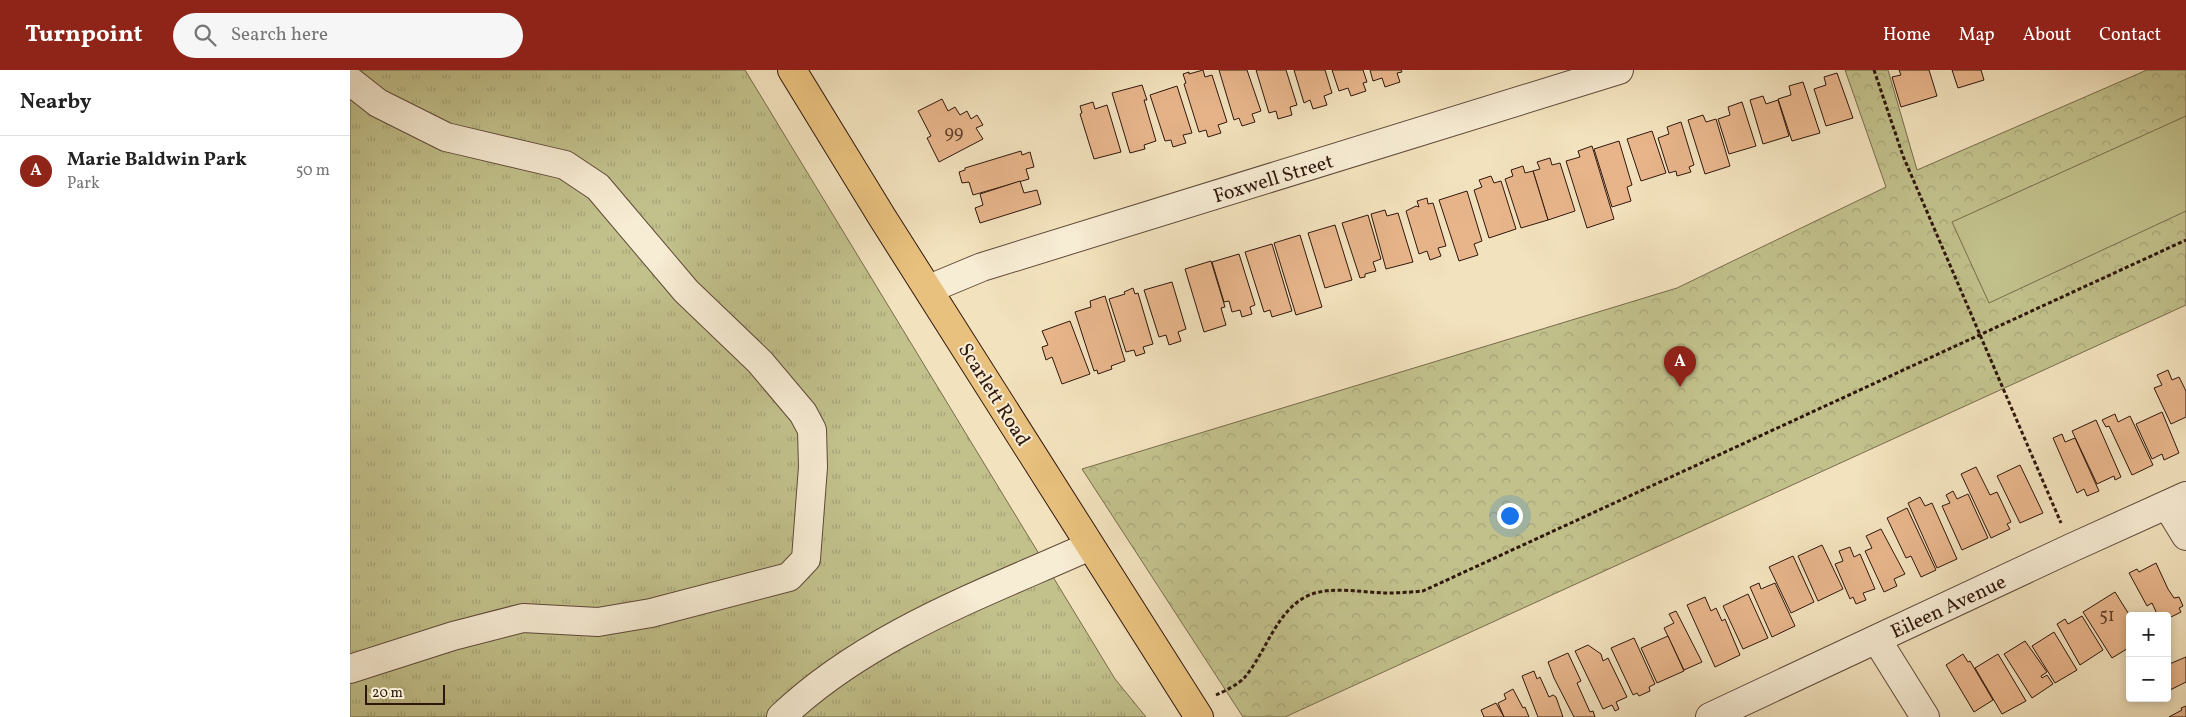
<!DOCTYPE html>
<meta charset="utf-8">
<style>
body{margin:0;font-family:Vollkorn,serif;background:#f6f6f6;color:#222}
.controls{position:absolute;right:15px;bottom:15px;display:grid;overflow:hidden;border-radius:5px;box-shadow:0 2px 8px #0003}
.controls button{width:45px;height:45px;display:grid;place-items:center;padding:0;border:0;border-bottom:1px solid #e0e0e0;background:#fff;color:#222;font:25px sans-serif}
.scale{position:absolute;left:15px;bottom:12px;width:80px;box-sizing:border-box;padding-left:5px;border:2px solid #30170d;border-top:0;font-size:14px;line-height:18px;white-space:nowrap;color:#30170d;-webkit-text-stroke:4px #f7ecd4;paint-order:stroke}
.you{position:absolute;left:1159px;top:445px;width:18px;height:18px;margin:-12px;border:4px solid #fff;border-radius:50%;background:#1a73e8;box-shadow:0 0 0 8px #1a73e833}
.badge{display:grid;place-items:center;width:32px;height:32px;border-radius:50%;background:#8f2418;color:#fff;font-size:16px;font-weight:700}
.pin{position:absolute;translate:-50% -41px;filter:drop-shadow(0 1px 2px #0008)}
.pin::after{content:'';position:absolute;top:26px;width:18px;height:15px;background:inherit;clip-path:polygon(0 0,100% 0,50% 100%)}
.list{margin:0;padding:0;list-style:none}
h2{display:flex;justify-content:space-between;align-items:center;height:65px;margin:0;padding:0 20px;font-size:21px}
h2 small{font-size:16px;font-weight:400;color:#767676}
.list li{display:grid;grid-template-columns:32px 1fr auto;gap:15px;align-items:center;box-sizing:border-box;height:70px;padding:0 20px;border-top:1px solid #e0e0e0}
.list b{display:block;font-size:19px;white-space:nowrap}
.list p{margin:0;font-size:16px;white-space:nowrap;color:#767676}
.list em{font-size:16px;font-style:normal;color:#767676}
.icon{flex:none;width:28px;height:28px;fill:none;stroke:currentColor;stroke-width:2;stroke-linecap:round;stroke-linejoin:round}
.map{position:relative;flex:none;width:1836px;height:647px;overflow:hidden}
header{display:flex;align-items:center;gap:30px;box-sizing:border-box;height:70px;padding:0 25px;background:#8f2418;color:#fff}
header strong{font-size:24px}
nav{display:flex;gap:28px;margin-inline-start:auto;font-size:18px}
.search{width:350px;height:45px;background:#f6f6f6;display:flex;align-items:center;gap:12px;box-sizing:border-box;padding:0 18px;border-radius:28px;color:#767676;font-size:19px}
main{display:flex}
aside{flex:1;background:#fff}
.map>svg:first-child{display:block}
</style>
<header>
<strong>Turnpoint</strong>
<div class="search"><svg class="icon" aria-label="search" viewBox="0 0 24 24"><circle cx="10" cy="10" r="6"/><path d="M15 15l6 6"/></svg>Search here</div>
<nav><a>Home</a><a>Map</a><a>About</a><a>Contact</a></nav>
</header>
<main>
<aside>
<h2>Nearby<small></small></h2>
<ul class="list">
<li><span class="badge">A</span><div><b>Marie Baldwin Park</b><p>Park</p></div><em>50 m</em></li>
</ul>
</aside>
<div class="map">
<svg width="1836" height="647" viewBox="0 0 1836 647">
<defs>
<pattern id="grass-tufts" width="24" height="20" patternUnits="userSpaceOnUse" patternTransform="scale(1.25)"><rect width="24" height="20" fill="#c2c18c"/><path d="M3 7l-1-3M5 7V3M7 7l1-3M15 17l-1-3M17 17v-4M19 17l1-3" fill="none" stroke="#a7a578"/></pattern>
<pattern id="park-crowns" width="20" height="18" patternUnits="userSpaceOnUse" patternTransform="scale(1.25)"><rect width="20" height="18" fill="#c2c18c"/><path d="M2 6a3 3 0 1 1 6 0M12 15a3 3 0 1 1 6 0" fill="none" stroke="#a7a578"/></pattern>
</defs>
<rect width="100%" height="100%" fill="#f2e2bd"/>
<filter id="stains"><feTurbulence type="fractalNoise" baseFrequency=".004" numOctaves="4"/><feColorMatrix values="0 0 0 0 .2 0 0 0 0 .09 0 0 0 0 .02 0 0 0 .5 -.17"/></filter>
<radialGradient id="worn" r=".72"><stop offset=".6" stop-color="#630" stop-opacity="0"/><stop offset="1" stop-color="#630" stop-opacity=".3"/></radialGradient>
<path fill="url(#grass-tufts)" stroke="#796c4c" d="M 0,0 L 395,0 L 765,609 L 796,647 L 0,647 Z"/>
<path fill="url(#park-crowns)" stroke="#796c4c" d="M 1495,0 L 1538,0 L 1567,100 L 1797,0 L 1836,0 L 1836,235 L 935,647 L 893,647 L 732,399 L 1327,218 L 1536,117 Z"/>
<path fill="#c2c18c" stroke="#796c4c" d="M 1836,46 L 1836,141 L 1639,233 L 1602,152 Z"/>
<g fill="#e8b58b" stroke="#30170d">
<path d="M 853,0 L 855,7 L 862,5 L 877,52 L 868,55 L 871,63 L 858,67 L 856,60 L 849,62 L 834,14 L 836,13 L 833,4 L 839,2 L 839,4 Z"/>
<path d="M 869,0 L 897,0 L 911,41 L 902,44 L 905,52 L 892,56 L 889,48 L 884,50 Z"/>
<path d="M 906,0 L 936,0 L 947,35 L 940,37 L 942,45 L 928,49 L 926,41 L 919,43 Z"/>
<path d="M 944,0 L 975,0 L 982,23 L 974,26 L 977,35 L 963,39 L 960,30 L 954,33 Z"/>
<path d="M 982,0 L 1013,0 L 1017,12 L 1013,13 L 1016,21 L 1001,26 L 998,18 L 989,21 Z"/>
<path d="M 1020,0 L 1051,0 L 1052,2 L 1047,3 L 1050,12 L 1035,17 L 1032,8 L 1023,11 Z"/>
<path d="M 1549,0 L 1579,0 L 1587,26 L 1551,37 L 1542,7 L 1551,5 Z"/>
<path d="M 1602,0 L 1631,0 L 1634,10 L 1608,18 Z"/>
<path d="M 1487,3 L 1503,48 L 1476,56 L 1464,19 L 1476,15 L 1474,7 Z"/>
<path d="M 1453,12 L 1470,63 L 1442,71 L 1428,29 L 1441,25 L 1439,16 Z"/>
<path d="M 792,15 L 797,30 L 794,30 L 806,71 L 794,75 L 795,79 L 780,83 L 762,23 Z"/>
<path d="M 827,16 L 842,63 L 833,65 L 836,73 L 823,77 L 821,70 L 815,71 L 800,25 Z"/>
<path d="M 1413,26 L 1416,34 L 1428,30 L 1439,66 L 1413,74 L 1400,30 Z"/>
<path d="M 592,29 L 598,41 L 605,37 L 610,45 L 617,41 L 621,49 L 627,45 L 633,55 L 626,58 L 633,69 L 589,92 L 577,68 L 581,66 L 568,41 Z"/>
<path d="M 743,32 L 745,39 L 757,35 L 771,82 L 744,89 L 730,44 L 732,43 L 730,36 Z"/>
<path d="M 1392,32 L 1406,76 L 1379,84 L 1368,49 L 1380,45 L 1378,37 Z"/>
<path d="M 1353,45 L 1356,52 L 1366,49 L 1380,96 L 1355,104 L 1338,50 Z"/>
<path d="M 1331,52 L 1344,95 L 1339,97 L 1341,102 L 1327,106 L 1326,101 L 1319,103 L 1308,68 L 1319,64 L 1317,57 Z"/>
<path d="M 1302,61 L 1316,103 L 1291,111 L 1277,69 Z"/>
<path d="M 1269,71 L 1282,115 L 1277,117 L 1281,131 L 1262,137 L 1244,79 Z"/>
<path d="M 1242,76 L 1264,149 L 1237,158 L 1216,91 L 1230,87 L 1228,81 Z"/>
<path d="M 671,81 L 672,85 L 680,82 L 684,97 L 676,99 L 679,109 L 623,125 L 619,112 L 612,113 L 609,102 L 615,100 L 615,98 Z"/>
<path d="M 1200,88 L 1202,95 L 1210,93 L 1225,141 L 1198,150 L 1183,101 L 1190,99 L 1187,92 Z"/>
<path d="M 1173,96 L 1175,103 L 1183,101 L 1198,150 L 1171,158 L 1155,109 L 1163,106 L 1161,100 Z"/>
<path d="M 1141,106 L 1144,113 L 1151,111 L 1166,159 L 1139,168 L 1124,120 L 1132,117 L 1129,110 Z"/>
<path d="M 670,111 L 674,123 L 687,120 L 691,134 L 630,153 L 625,138 L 633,135 L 630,124 Z"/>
<path d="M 1117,121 L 1132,171 L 1124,174 L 1128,185 L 1109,191 L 1089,130 Z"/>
<path d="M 1077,128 L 1078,134 L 1083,133 L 1096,176 L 1088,178 L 1091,186 L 1080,190 L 1077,181 L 1069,184 L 1056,141 L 1066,136 L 1069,137 L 1067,131 Z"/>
<path d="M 1035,140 L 1037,146 L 1048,143 L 1063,192 L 1036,199 L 1021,144 Z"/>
<path d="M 1018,145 L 1031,189 L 1023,192 L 1026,201 L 1015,204 L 1015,207 L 1010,208 L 992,153 Z"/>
<path d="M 985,155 L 1002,210 L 975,218 L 958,163 Z"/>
<path d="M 950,165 L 972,237 L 946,245 L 924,173 Z"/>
<path d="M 922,174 L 942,241 L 922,247 L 920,240 L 914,242 L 895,182 Z"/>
<path d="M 889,184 L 905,235 L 900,237 L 902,244 L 892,247 L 890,240 L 882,242 L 879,231 L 874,232 L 862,192 Z"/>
<path d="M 861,191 L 875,237 L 871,238 L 876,255 L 854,262 L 835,199 Z"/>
<path d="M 822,212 L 836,259 L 828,262 L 831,271 L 819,275 L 816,265 L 809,267 L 794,220 Z"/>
<path d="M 783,218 L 785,224 L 788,223 L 803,274 L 793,277 L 795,283 L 786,286 L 784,280 L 776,282 L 759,229 L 775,224 L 774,222 Z"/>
<path d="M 755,226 L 775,291 L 761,296 L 762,299 L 748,304 L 747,300 L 744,301 L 725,242 L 741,237 L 740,231 Z"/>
<path d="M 720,251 L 740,304 L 712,314 L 702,287 L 696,290 L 692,277 L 698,275 L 692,261 Z"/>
<path d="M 1818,300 L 1822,310 L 1829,307 L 1836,321 L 1836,347 L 1821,354 L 1804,318 L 1812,315 L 1807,305 Z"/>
<path d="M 1812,342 L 1829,383 L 1814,390 L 1812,384 L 1802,389 L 1786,354 Z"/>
<path d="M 1765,344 L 1768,352 L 1780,346 L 1803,395 L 1782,405 L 1759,356 L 1756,357 L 1752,350 Z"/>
<path d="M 1746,350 L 1771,407 L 1765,410 L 1764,406 L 1747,414 L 1722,361 Z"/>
<path d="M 1712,364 L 1715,372 L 1725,368 L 1749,421 L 1737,426 L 1734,419 L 1727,423 L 1703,368 Z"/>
<path d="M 1670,395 L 1693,443 L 1670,453 L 1647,406 Z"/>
<path d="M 1626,397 L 1640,425 L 1647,422 L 1661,452 L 1657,454 L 1660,459 L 1641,468 L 1611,404 Z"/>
<path d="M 1603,421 L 1607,429 L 1618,424 L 1638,468 L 1612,480 L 1592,436 L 1600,433 L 1596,425 Z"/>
<path d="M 1570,427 L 1575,436 L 1582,433 L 1607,489 L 1587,498 L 1558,433 Z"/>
<path d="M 1557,438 L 1586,500 L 1571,507 L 1561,486 L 1556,488 L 1537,448 Z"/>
<path d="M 1531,459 L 1555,504 L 1544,509 L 1547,516 L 1534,522 L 1515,481 L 1522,478 L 1516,466 Z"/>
<path d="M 1472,475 L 1493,519 L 1468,531 L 1448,486 Z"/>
<path d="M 1500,477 L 1504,487 L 1510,484 L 1525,519 L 1513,523 L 1516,530 L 1506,534 L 1503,527 L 1500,529 L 1485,494 L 1493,491 L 1489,481 Z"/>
<path d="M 1443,486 L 1464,532 L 1441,543 L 1419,497 Z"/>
<path d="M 1806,493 L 1818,519 L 1824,528 L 1829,527 L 1833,536 L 1829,538 L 1831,542 L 1817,549 L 1817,546 L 1808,546 L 1802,533 L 1797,536 L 1779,503 L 1787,499 L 1789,502 Z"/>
<path d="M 1409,513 L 1411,519 L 1425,513 L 1445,556 L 1422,567 L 1400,517 Z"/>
<path d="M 1765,522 L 1780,546 L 1780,577 L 1762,588 L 1733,542 Z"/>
<path d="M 1398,524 L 1418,568 L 1393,579 L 1373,536 Z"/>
<path d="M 1355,527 L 1361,541 L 1366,538 L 1372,551 L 1375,549 L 1390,585 L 1365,597 L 1337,535 Z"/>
<path d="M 1326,541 L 1352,592 L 1334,600 L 1314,558 L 1324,553 L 1319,544 Z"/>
<path d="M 1732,546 L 1753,580 L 1730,595 L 1707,554 L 1715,549 L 1718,554 Z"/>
<path d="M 1704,562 L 1727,600 L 1705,613 L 1682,576 Z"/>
<path d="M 1318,566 L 1334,601 L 1307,613 L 1291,578 Z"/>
<path d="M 1284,568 L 1305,614 L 1299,617 L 1300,621 L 1289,626 L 1287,623 L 1283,625 L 1261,578 Z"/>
<path d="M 1675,571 L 1697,602 L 1691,606 L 1692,608 L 1697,605 L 1703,614 L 1682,628 L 1654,584 Z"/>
<path d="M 1238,575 L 1251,584 L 1253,591 L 1258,588 L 1277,627 L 1266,632 L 1269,639 L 1265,641 L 1262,635 L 1253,639 L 1225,581 Z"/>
<path d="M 1218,583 L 1231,611 L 1227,613 L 1240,642 L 1243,641 L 1245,647 L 1224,647 L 1204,608 L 1198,592 Z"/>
<path d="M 1613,584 L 1618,592 L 1620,591 L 1643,630 L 1624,642 L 1596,595 Z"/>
<path d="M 1648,584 L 1676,631 L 1652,644 L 1625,598 Z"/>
<path d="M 1836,587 L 1836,612 L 1818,621 L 1817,595 Z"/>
<path d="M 1184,601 L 1187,609 L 1190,607 L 1199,627 L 1203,625 L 1206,627 L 1213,647 L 1188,647 L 1172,606 Z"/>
<path d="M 1163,619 L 1173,638 L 1175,637 L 1179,647 L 1154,647 L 1148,633 L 1156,629 L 1154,624 Z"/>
<path d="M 1146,633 L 1154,647 L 1134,647 L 1131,640 Z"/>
<path d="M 1836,636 L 1836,647 L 1819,647 L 1832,640 L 1831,638 Z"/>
</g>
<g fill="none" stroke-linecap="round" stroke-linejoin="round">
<g stroke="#604a39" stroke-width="30">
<g id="minor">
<path d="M 0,11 L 28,33 L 96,67 L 215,95 L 248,117 L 336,221 L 410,292 L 453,343 L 462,360 L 463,397 L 456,489 L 439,507 L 301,543 L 248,552 L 173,548 L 103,566 L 0,599"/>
<path d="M 579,219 L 632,197 L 1269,0"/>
<path d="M 1817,435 L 1836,466"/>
<path d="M 1527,570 L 1575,647"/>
<path d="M 431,647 C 517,565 633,524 740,476"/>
<path d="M 1360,647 L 1721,478 L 1836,426"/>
</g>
</g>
<g stroke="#30170d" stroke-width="30">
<path id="major" d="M 442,0 L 532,147 L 849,647"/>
</g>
<g stroke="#30170d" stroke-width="3" stroke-dasharray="4 2.5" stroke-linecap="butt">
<path d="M 1524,0 L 1553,86 L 1711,453"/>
<path d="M 866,625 C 875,621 889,614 895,607 C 917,581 927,537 962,524 C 985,516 1014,523 1038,523 C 1050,523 1062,522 1073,521 L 1836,170"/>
</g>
<use href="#minor" stroke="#f7ecd4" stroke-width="28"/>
<use href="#major" stroke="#e9c17e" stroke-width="28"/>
</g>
<g text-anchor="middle" stroke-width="4" stroke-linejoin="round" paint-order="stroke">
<g font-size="18" fill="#5e3e2c">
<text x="604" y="68">99</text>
<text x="1757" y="551">51</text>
</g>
<g font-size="20" fill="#30170d" stroke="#f7ecd4">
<text transform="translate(923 108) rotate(-17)" y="7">Foxwell Street</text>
<text transform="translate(645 324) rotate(58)" y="7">Scarlett Road</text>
<text transform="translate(1598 536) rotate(-25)" y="7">Eileen Avenue</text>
</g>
</g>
<rect width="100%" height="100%" filter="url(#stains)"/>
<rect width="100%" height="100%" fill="url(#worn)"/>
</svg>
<div class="controls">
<button>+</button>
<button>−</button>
</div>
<div class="scale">20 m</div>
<div class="you"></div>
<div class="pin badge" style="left:1330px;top:317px">A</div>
</div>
</main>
